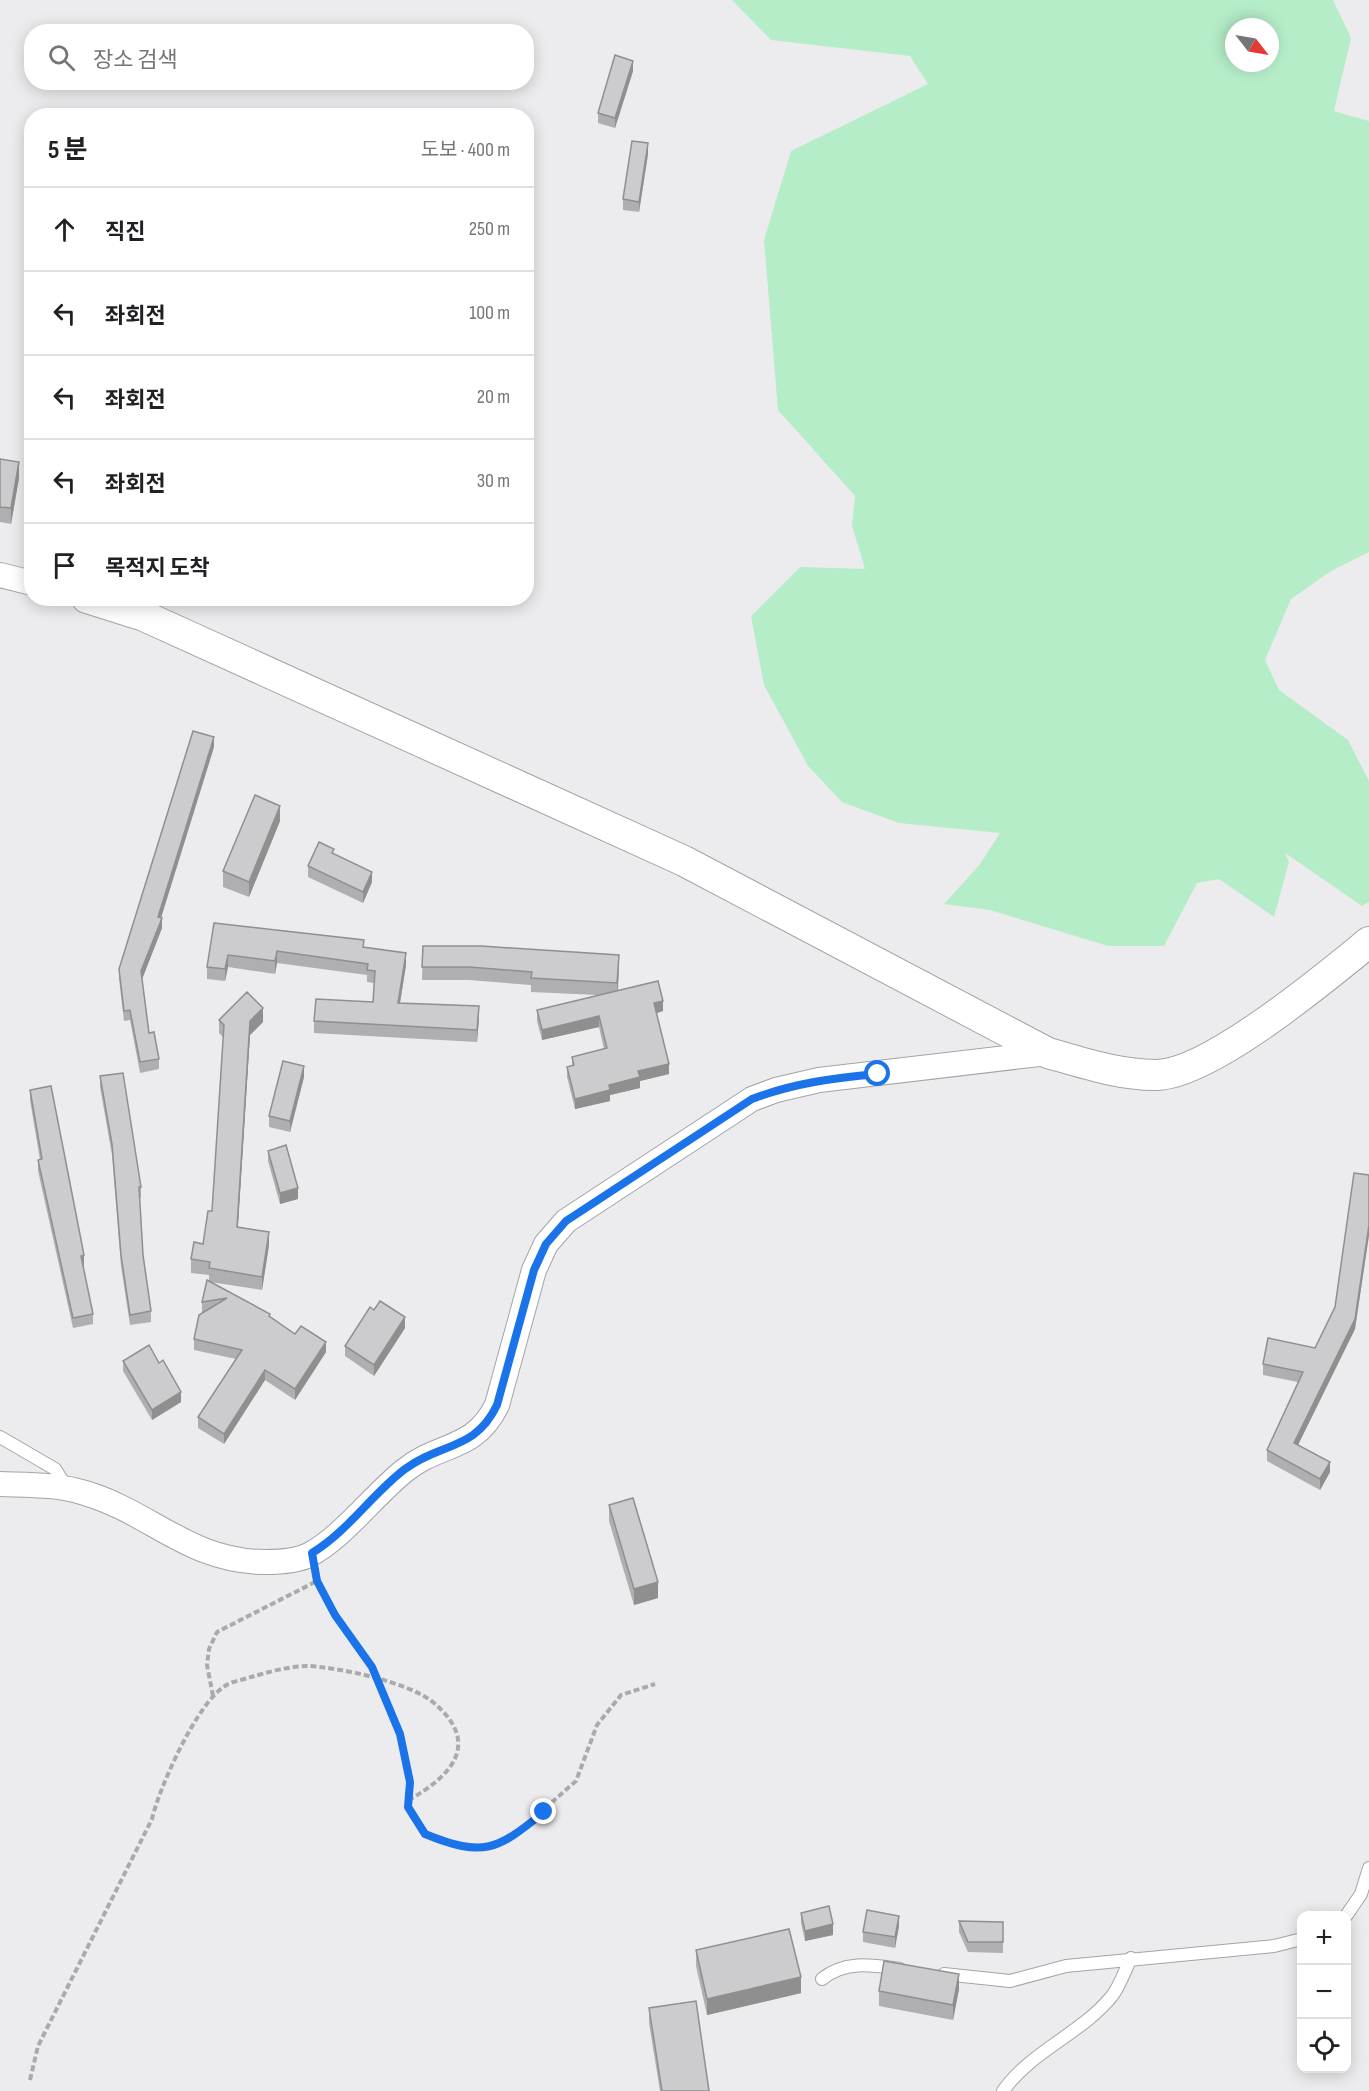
<!DOCTYPE html>
<html lang="ko">
<meta charset="utf-8">
<style>
body{margin:0;font-family:"Sofia Sans Condensed","Noto Sans KR",sans-serif;background:#f6f6f6;color:#202124}
.controls{position:absolute;right:18px;bottom:18px;display:grid;overflow:hidden;border-radius:12px;box-shadow:0 3px 15px #0003}
.controls button{width:54px;height:54px;display:grid;place-items:center;padding:0;border:0;border-bottom:2px solid #e0e0e0;background:#fff;color:#202124;font:30px sans-serif}
.compass{position:absolute;left:1225px;top:18px;width:54px;height:54px;border-radius:50%;background:#fff;box-shadow:0 3px 15px #0003;rotate:121deg}
.stop{position:absolute;width:18px;height:18px;margin:-14px;border:4px solid #1a73e8;border-radius:50%;background:#fff}
.stop.end{background:#1a73e8;border-color:#fff;box-shadow:0 2px 6px #0008}
.list{margin:0;padding:0;list-style:none}
h2{display:flex;justify-content:space-between;align-items:center;height:78px;margin:0;padding:0 24px;font-size:26px}
h2 small{font-size:20px;font-weight:400;color:#757577}
.list li{display:grid;grid-template-columns:39px 1fr auto;gap:18px;align-items:center;box-sizing:border-box;height:84px;padding:0 24px;border-top:2px solid #e0e0e0}
.list b{display:block;font-size:22px;white-space:nowrap}
.list em{font-size:20px;font-style:normal;color:#757577}
.icon{flex:none;width:33px;height:33px;fill:none;stroke:currentColor;stroke-width:2;stroke-linecap:round;stroke-linejoin:round}
.map{position:relative;flex:none;width:1369px;height:2091px;overflow:hidden}
.search{position:absolute;background:#fff;box-shadow:0 3px 15px #0003;left:24px;top:24px;width:510px;height:66px;display:flex;align-items:center;gap:15px;box-sizing:border-box;padding:0 21px;border-radius:24px;color:#757577;font-size:22px}
.panel{position:absolute;background:#fff;box-shadow:0 3px 15px #0003;left:24px;top:108px;width:510px;height:498px;border-radius:24px}
.map>svg:first-child{display:block}
</style>
<div class="map">
<svg width="1369" height="2091" viewBox="0 0 1369 2091">
<rect width="100%" height="100%" fill="#ececee"/>
<path fill="#b6edc9" fill-rule="evenodd" d="M 732,0 L 1333,0 L 1351,38 L 1334,111 L 1369,121 L 1369,552 L 1331,571 L 1291,599 L 1265,660 L 1279,690 L 1348,740 L 1369,781 L 1369,902 L 1362,906 L 1285,853 L 1289,862 L 1274,917 L 1219,879 L 1197,883 L 1164,946 L 1108,946 L 990,910 L 944,904 L 980,864 L 1000,833 L 899,823 L 842,802 L 808,766 L 764,685 L 751,616 L 800,567 L 865,569 L 852,526 L 855,496 L 778,410 L 764,240 L 791,151 L 928,84 L 910,56 L 771,40 ZM 1234,27 L 1270,27 L 1270,63 L 1234,63 Z"/>
<g fill="none" stroke-linecap="round" stroke-linejoin="round">
<g stroke="#a4a4a6" stroke-width="14">
<g id="service">
<path d="M 0,1437 L 55,1469 L 67,1488"/>
<path d="M 1346,1916 L 1361,1894 L 1369,1868"/>
<path d="M 944,1974 L 1010,1981 L 1066,1966 L 1274,1946 L 1302,1939"/>
<path d="M 822,1979 C 845,1960 872,1965 900,1969"/>
<path d="M 1003,2091 C 1031,2051 1081,2034 1112,1996 C 1120,1986 1125,1970 1131,1958"/>
</g>
</g>
<g stroke="#a4a4a6" stroke-width="26">
<g id="minor">
<path d="M 0,575 L 32,583"/>
<path d="M 0,1484 C 29,1485 57,1484 85,1493 C 152,1513 190,1562 265,1562 C 279,1562 297,1561 309,1555 C 342,1538 374,1495 404,1471 C 439,1442 474,1452 497,1405 L 534,1270 L 546,1244 L 566,1221 L 752,1099 L 776,1090 L 819,1080 L 1048,1053"/>
</g>
</g>
<g stroke="#a4a4a6" stroke-width="32">
<path id="tertiary" d="M 87,598 L 144,616 L 684,861 L 1048,1053 C 1083,1063 1119,1075 1156,1075 C 1209,1075 1326,977 1369,942"/>
</g>
<g stroke="#aaaaac" stroke-width="4" stroke-dasharray="6 3" stroke-linecap="butt">
<path d="M 316,1574 L 335,1615 L 371,1667 L 400,1734 L 410,1782 L 408,1807 L 425,1834 L 445,1842 L 476,1849 L 508,1841 L 576,1781 L 597,1725 L 621,1695 L 655,1684"/>
<path d="M 213,1696 L 207,1665 L 209,1649 L 217,1632 L 317,1581"/>
<path d="M 30,2080 L 38,2046 L 152,1819 C 159,1788 197,1703 225,1686 C 232,1681 243,1680 251,1677 C 268,1672 291,1666 309,1666 C 341,1668 409,1682 434,1703 C 482,1744 451,1776 409,1800"/>
</g>
<use href="#service" stroke="#fff" stroke-width="12"/>
<use href="#minor" stroke="#fff" stroke-width="24"/>
<use href="#tertiary" stroke="#fff" stroke-width="30"/>
</g>
<g fill="#afafb1">
<path d="M 633,71 L 615,128 L 598,123 L 598,113 Z"/>
<path d="M 648,154 L 639,212 L 623,210 L 623,199 Z"/>
<path d="M 0,459 L 19,478 L 11,524 L 0,522 Z"/>
<path d="M 214,747 L 161,918 L 162,928 L 142,979 L 149,1033 L 159,1059 L 159,1069 L 140,1073 L 130,1020 L 124,1021 L 119,979 L 119,969 Z"/>
<path d="M 280,821 L 249,897 L 223,887 L 223,871 Z"/>
<path d="M 308,866 L 372,882 L 363,903 L 308,877 Z"/>
<path d="M 214,923 L 364,947 L 406,965 L 400,1003 L 479,1018 L 477,1042 L 314,1033 L 314,1021 L 373,1002 L 374,983 L 367,982 L 367,975 L 277,963 L 275,974 L 228,967 L 225,981 L 207,979 L 207,967 Z"/>
<path d="M 423,946 L 619,968 L 618,991 L 663,1011 L 656,1013 L 669,1074 L 640,1081 L 640,1088 L 610,1095 L 610,1101 L 575,1109 L 567,1077 L 567,1067 L 572,1066 L 572,1057 L 604,1049 L 599,1027 L 542,1040 L 537,1021 L 537,1010 L 598,995 L 531,992 L 531,985 L 469,980 L 422,980 Z"/>
<path d="M 219,1020 L 263,1022 L 250,1035 L 238,1227 L 269,1245 L 262,1290 L 210,1282 L 270,1316 L 295,1334 L 326,1352 L 295,1400 L 265,1380 L 224,1444 L 198,1428 L 198,1417 L 236,1359 L 194,1350 L 194,1339 L 202,1313 L 202,1302 L 209,1281 L 209,1275 L 191,1273 L 191,1259 L 203,1244 L 212,1211 L 224,1038 L 219,1033 Z"/>
<path d="M 100,1076 L 141,1187 L 141,1197 L 139,1198 L 143,1255 L 151,1311 L 151,1322 L 130,1325 L 121,1266 L 112,1155 L 100,1087 Z"/>
<path d="M 304,1077 L 290,1132 L 269,1127 L 269,1116 Z"/>
<path d="M 30,1090 L 84,1266 L 83,1266 L 93,1314 L 93,1324 L 73,1328 L 38,1171 L 38,1160 L 40,1160 L 30,1100 Z"/>
<path d="M 268,1151 L 298,1199 L 280,1204 L 268,1161 Z"/>
<path d="M 1369,1175 L 1369,1235 L 1355,1329 L 1298,1445 L 1330,1472 L 1320,1490 L 1267,1461 L 1267,1450 L 1298,1382 L 1263,1375 L 1263,1364 L 1315,1348 L 1335,1307 Z"/>
<path d="M 405,1328 L 374,1376 L 345,1356 L 345,1346 Z"/>
<path d="M 123,1361 L 181,1402 L 152,1420 L 123,1371 Z"/>
<path d="M 609,1505 L 658,1598 L 634,1605 L 609,1521 Z"/>
<path d="M 801,1913 L 833,1935 L 805,1941 L 801,1923 Z"/>
<path d="M 959,1921 L 1003,1922 L 1003,1953 L 968,1952 L 959,1932 Z"/>
<path d="M 899,1926 L 895,1948 L 863,1942 L 863,1932 Z"/>
<path d="M 696,1950 L 801,1993 L 707,2015 L 696,1966 Z"/>
<path d="M 959,1989 L 953,2020 L 879,2006 L 879,1991 Z"/>
<path d="M 649,2008 L 709,2091 L 660,2091 L 649,2023 Z"/>
</g>
<g fill="#8f8f90">
<path d="M 633,61 L 633,71 L 615,128 L 615,118 Z"/>
<path d="M 648,143 L 648,154 L 639,212 L 639,202 Z"/>
<path d="M 19,462 L 19,478 L 11,524 L 11,508 Z"/>
<path d="M 214,737 L 214,747 L 159,924 L 162,918 L 162,928 L 141,982 L 141,971 Z"/>
<path d="M 280,806 L 280,821 L 249,897 L 249,882 Z"/>
<path d="M 372,872 L 372,882 L 363,903 L 363,892 Z"/>
<path d="M 277,951 L 277,963 L 275,974 L 275,961 Z"/>
<path d="M 406,953 L 406,965 L 398,1015 L 398,1003 Z"/>
<path d="M 228,955 L 228,967 L 225,981 L 225,969 Z"/>
<path d="M 619,955 L 619,968 L 617,997 L 617,983 Z"/>
<path d="M 663,1001 L 663,1011 L 654,1014 L 654,1003 Z"/>
<path d="M 479,1006 L 479,1018 L 477,1042 L 477,1030 Z"/>
<path d="M 263,1008 L 263,1022 L 250,1035 L 237,1240 L 237,1227 L 250,1021 Z"/>
<path d="M 599,1016 L 599,1027 L 542,1040 L 542,1030 Z"/>
<path d="M 669,1064 L 669,1074 L 640,1081 L 640,1088 L 610,1095 L 610,1101 L 575,1109 L 575,1099 L 638,1071 Z"/>
<path d="M 304,1066 L 304,1077 L 290,1132 L 290,1121 Z"/>
<path d="M 298,1188 L 298,1199 L 280,1204 L 280,1193 Z"/>
<path d="M 1369,1225 L 1369,1235 L 1355,1329 L 1294,1453 L 1294,1443 Z"/>
<path d="M 269,1232 L 269,1245 L 262,1290 L 262,1277 Z"/>
<path d="M 84,1255 L 84,1266 L 81,1266 L 81,1256 Z"/>
<path d="M 405,1317 L 405,1328 L 374,1376 L 374,1365 Z"/>
<path d="M 326,1342 L 326,1352 L 295,1400 L 295,1389 Z"/>
<path d="M 265,1370 L 265,1380 L 224,1444 L 224,1434 Z"/>
<path d="M 181,1392 L 181,1402 L 152,1420 L 152,1410 Z"/>
<path d="M 1330,1462 L 1330,1472 L 1320,1490 L 1320,1479 Z"/>
<path d="M 658,1582 L 658,1598 L 634,1605 L 634,1589 Z"/>
<path d="M 899,1916 L 899,1926 L 895,1948 L 895,1937 Z"/>
<path d="M 833,1924 L 833,1935 L 805,1941 L 805,1931 Z"/>
<path d="M 959,1974 L 959,1989 L 953,2020 L 953,2005 Z"/>
<path d="M 801,1977 L 801,1993 L 707,2015 L 707,1999 Z"/>
</g>
<g fill="#ccccce" stroke="#8f8f90" stroke-width="1.5">
<path d="M 615,55 L 633,61 L 615,118 L 598,113 Z"/>
<path d="M 632,141 L 648,143 L 639,202 L 623,199 Z"/>
<path d="M 0,459 L 19,462 L 11,508 L 0,507 Z"/>
<path d="M 193,731 L 214,737 L 158,917 L 162,918 L 141,971 L 149,1033 L 154,1032 L 159,1059 L 140,1062 L 130,1010 L 124,1011 L 119,969 Z"/>
<path d="M 255,795 L 280,806 L 249,882 L 223,871 Z"/>
<path d="M 319,842 L 334,849 L 332,853 L 372,872 L 363,892 L 308,866 Z"/>
<path d="M 214,923 L 364,940 L 363,947 L 406,953 L 398,1003 L 479,1006 L 477,1030 L 314,1021 L 316,999 L 373,1002 L 375,971 L 367,970 L 368,964 L 277,951 L 275,961 L 228,955 L 225,969 L 207,967 Z"/>
<path d="M 423,946 L 481,946 L 619,955 L 617,983 L 531,978 L 532,972 L 469,967 L 422,967 Z"/>
<path d="M 658,981 L 663,1001 L 654,1003 L 669,1064 L 638,1071 L 640,1077 L 609,1085 L 610,1090 L 575,1099 L 567,1067 L 574,1065 L 572,1057 L 607,1048 L 599,1016 L 542,1030 L 537,1010 Z"/>
<path d="M 247,992 L 263,1008 L 250,1021 L 237,1227 L 269,1232 L 262,1277 L 209,1268 L 210,1262 L 191,1259 L 194,1242 L 203,1244 L 208,1211 L 212,1211 L 224,1025 L 219,1020 Z"/>
<path d="M 283,1061 L 304,1066 L 290,1121 L 269,1116 Z"/>
<path d="M 123,1073 L 141,1187 L 139,1187 L 143,1255 L 151,1311 L 130,1315 L 121,1255 L 112,1144 L 100,1076 Z"/>
<path d="M 51,1086 L 84,1255 L 81,1256 L 93,1314 L 73,1318 L 38,1160 L 42,1159 L 30,1090 Z"/>
<path d="M 286,1145 L 298,1188 L 280,1193 L 268,1151 Z"/>
<path d="M 1354,1173 L 1369,1175 L 1369,1225 L 1355,1319 L 1294,1443 L 1330,1462 L 1320,1479 L 1267,1450 L 1303,1372 L 1263,1364 L 1268,1338 L 1315,1348 L 1335,1307 Z"/>
<path d="M 207,1280 L 270,1314 L 269,1316 L 295,1334 L 301,1326 L 326,1342 L 295,1389 L 265,1370 L 224,1434 L 198,1417 L 242,1350 L 194,1339 L 199,1315 L 227,1298 L 202,1302 Z"/>
<path d="M 380,1301 L 405,1317 L 374,1365 L 345,1346 L 370,1307 L 374,1310 Z"/>
<path d="M 149,1345 L 159,1363 L 163,1360 L 181,1392 L 152,1410 L 123,1361 Z"/>
<path d="M 633,1498 L 658,1582 L 634,1589 L 609,1505 Z"/>
<path d="M 829,1906 L 833,1924 L 805,1931 L 801,1913 Z"/>
<path d="M 867,1910 L 899,1916 L 895,1937 L 863,1932 Z"/>
<path d="M 959,1921 L 1003,1922 L 1003,1942 L 968,1942 Z"/>
<path d="M 789,1929 L 801,1977 L 707,1999 L 696,1950 Z"/>
<path d="M 884,1961 L 959,1974 L 953,2005 L 879,1991 Z"/>
<path d="M 696,2001 L 709,2091 L 662,2091 L 649,2008 Z"/>
</g>
<g fill="none" stroke-linecap="round" stroke-linejoin="round">
<path stroke="#1a73e8" stroke-width="8" d="M 544,1812 C 497,1850 484,1858 425,1834 L 408,1807 L 410,1782 L 400,1734 L 372,1667 L 335,1615 L 317,1581 L 312,1553 C 348,1531 372,1494 405,1469 C 441,1442 475,1451 497,1405 L 534,1270 L 546,1244 L 566,1221 L 752,1099 C 794,1083 834,1078 878,1074"/>
</g>
</svg>
<div class="controls">
<button>+</button>
<button>−</button>
<button><svg class="icon" aria-label="locate" viewBox="0 0 24 24"><circle cx="12" cy="12" r="6"/><path d="M12 2v4M12 18v4M2 12h4M18 12h4"/></svg></button>
</div>
<svg class="compass" viewBox="-18 -18 36 36"><path d="M0-13l5 13h-10z" fill="#e53935"/><path d="M0 13l5-13h-10z" fill="#757577"/></svg>
<div class="stop" style="left:878px;top:1074px"></div>
<div class="stop end" style="left:544px;top:1812px"></div>
<div class="search"><svg class="icon" aria-label="search" viewBox="0 0 24 24"><circle cx="10" cy="10" r="6"/><path d="M15 15l6 6"/></svg>장소 검색</div>
<section class="panel">
<h2>5 분<small>도보 · 400 m</small></h2>
<ul class="list">
<li><svg class="icon" aria-label="ahead" viewBox="0 0 24 24"><path d="M12 20V5M6 11l6-6 6 6"/></svg><div><b>직진</b></div><em>250 m</em></li>
<li><svg class="icon" aria-label="left" viewBox="0 0 24 24"><path d="M17 20v-9H6M10 6l-5 5 5 5"/></svg><div><b>좌회전</b></div><em>100 m</em></li>
<li><svg class="icon" aria-label="left" viewBox="0 0 24 24"><path d="M17 20v-9H6M10 6l-5 5 5 5"/></svg><div><b>좌회전</b></div><em>20 m</em></li>
<li><svg class="icon" aria-label="left" viewBox="0 0 24 24"><path d="M17 20v-9H6M10 6l-5 5 5 5"/></svg><div><b>좌회전</b></div><em>30 m</em></li>
<li><svg class="icon" aria-label="arrive" viewBox="0 0 24 24"><path d="M6 21V4h12l-3 4 3 4H6"/></svg><div><b>목적지 도착</b></div></li>
</ul>
</section>
</div>
